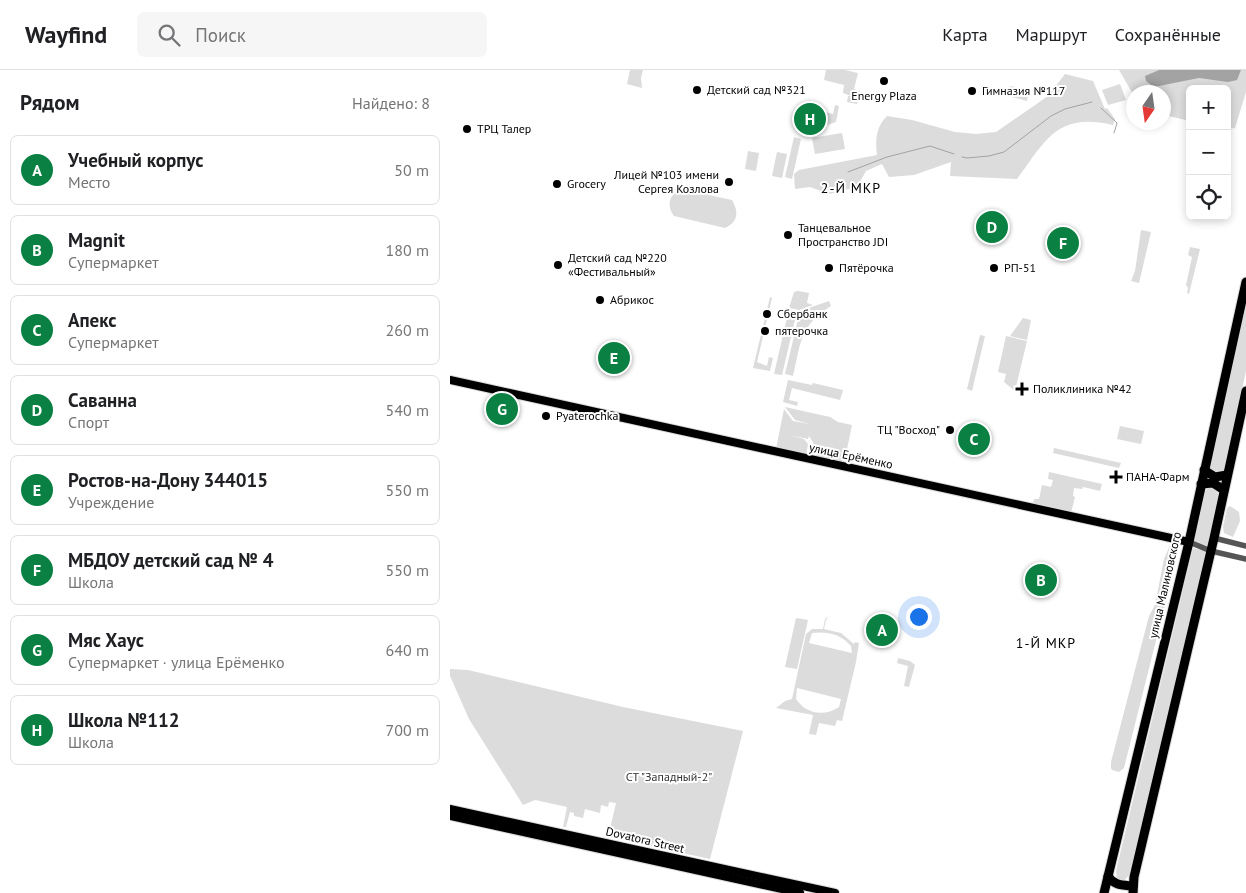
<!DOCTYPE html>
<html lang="ru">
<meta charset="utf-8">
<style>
body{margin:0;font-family:"PT Sans",sans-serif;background:#f6f6f6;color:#202124}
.controls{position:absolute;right:15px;top:15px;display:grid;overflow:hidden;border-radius:8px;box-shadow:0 2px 8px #0003}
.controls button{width:45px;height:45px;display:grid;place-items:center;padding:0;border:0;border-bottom:1px solid #e0e0e0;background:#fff;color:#202124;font:25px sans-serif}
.compass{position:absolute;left:676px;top:15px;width:45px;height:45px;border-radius:50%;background:#fff;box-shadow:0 2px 8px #0003;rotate:193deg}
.you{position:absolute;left:468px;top:546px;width:18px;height:18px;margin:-12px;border:4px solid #fff;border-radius:50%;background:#1a73e8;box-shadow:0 0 0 8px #1a73e833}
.badge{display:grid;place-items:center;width:32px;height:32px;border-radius:50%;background:#0b8043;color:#fff;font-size:16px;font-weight:700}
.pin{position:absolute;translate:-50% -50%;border:2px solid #fff;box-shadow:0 1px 5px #0006}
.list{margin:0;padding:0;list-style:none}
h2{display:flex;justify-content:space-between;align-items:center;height:65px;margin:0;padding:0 20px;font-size:21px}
h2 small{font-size:16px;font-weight:400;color:#757577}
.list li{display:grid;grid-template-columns:32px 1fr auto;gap:15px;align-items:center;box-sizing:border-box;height:70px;margin:0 10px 10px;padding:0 10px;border:1px solid #e0e0e0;border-radius:8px}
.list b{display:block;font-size:19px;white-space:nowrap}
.list p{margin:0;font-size:16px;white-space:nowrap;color:#757577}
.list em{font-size:16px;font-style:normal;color:#757577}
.icon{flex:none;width:28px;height:28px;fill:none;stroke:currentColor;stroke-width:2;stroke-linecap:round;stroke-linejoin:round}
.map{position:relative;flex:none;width:796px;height:823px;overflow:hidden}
header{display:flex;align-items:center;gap:30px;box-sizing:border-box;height:70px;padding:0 25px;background:#fff;border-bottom:1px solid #e0e0e0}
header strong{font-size:24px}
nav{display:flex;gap:28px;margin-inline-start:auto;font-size:18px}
.search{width:350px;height:45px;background:#f6f6f6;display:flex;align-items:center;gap:12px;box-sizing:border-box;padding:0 18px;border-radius:8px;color:#757577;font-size:19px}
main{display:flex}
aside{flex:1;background:#fff}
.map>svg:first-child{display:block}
</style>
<header>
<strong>Wayfind</strong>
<div class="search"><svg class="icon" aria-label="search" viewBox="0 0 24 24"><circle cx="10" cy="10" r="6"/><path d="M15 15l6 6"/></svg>Поиск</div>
<nav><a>Карта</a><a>Маршрут</a><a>Сохранённые</a></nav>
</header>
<main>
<aside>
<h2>Рядом<small>Найдено: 8</small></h2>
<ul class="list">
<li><span class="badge">A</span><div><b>Учебный корпус</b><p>Место</p></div><em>50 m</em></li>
<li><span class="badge">B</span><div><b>Magnit</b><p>Супермаркет</p></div><em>180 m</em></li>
<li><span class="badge">C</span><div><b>Апекс</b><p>Супермаркет</p></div><em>260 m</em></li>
<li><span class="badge">D</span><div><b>Саванна</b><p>Спорт</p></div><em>540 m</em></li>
<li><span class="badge">E</span><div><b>Ростов-на-Дону 344015</b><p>Учреждение</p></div><em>550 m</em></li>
<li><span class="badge">F</span><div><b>МБДОУ детский сад № 4</b><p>Школа</p></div><em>550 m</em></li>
<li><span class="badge">G</span><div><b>Мяс Хаус</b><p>Супермаркет · улица Ерёменко</p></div><em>640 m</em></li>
<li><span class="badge">H</span><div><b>Школа №112</b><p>Школа</p></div><em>700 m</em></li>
</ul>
</aside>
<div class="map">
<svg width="796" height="823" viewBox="0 0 796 823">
<rect width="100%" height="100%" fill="#fff"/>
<g fill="#dcdcdc" fill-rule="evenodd">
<path d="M 180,0 L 193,0 L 191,8 L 192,18 L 177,14 Z"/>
<path d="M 376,0 L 395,0 L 408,3 L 404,19 L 410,21 L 407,34 L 397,32 L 398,26 L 401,26 L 393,23 L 394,15 L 374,10 Z"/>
<path d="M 669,0 L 796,0 L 796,22 L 785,58 L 777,59 L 777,19 L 740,19 L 740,51 L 714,45 L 714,22 L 684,22 L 683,24 Z"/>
<path d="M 615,4 L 643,11 L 655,39 L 657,38 L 665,49 L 663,55 C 607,42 596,70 567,109 L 500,106 L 501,92 L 464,105 L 439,107 L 432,94 L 416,101 L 407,117 L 379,124 L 360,117 L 345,119 L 344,104 L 349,100 L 427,85 C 425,70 426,57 437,46 L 462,50 L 505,62 L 526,64 L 546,62 L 598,26 Z"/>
<path d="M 670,14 L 676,30 L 658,35 L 652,20 Z"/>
<path d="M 560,16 L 579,20 L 577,31 L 558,26 Z"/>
<path d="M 385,35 L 389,36 L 386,52 L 365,59 L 361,59 L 367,40 L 383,44 Z"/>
<path d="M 392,63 L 395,79 L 365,84 L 362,68 Z"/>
<path d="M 344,67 L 351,69 L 342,109 L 335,107 Z"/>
<path d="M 298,81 L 309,83 L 306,101 L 295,99 Z"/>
<path d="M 327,82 L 337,84 L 332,108 L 322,106 Z"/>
<path d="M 231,119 L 282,130 C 289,142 288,152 275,158 L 224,146 C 216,135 219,125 231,119 Z"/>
<path d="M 691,160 L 701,162 L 689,213 L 681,211 L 685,201 Z"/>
<path d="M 740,177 L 750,179 L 739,224 L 737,223 L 738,218 L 736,215 L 742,187 L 738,185 Z"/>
<path d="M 348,221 L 359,223 L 357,233 L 363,235 L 349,240 L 339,238 L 344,222 Z"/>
<path d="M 320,227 L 322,228 L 307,292 L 317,296 L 319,287 L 323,288 L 320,301 L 303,298 Z"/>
<path d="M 796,229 L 796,301 L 774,402 L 769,404 L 759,398 Z"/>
<path d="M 379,231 L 381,236 C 349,256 351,273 343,306 L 335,304 L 350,241 Z"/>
<path d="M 339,239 L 347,241 L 332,305 L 324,304 Z"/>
<path d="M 573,248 L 581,250 L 577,270 L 560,266 Z"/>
<path d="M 530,265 L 535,266 L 522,321 L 517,319 Z"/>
<path d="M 556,266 L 577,271 L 565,321 L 554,312 L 556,304 L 548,302 Z"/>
<path d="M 338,310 L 362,315 L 363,313 L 393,320 L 390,330 L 342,318 L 339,330 L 348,332 L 347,336 L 333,332 Z"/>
<path d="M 335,337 L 380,347 L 388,352 L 402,355 L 394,394 L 366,388 L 367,382 L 363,380 L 364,374 L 359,366 L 358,369 L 339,365 L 354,369 L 358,374 L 356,386 L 326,379 L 334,339 L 343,351 L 360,354 L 345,350 Z"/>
<path d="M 670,356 L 694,361 L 691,374 L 667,369 Z"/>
<path d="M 604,378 L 671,393 L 669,398 L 603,383 Z"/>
<path d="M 599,402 L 652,414 L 650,421 L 633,417 L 632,419 L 624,418 L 623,426 L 625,427 L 621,443 L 583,434 L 584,429 L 589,429 L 592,415 L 601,417 L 603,410 L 598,409 Z"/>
<path d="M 762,417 L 767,420 L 768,425 L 758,476 L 744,473 L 755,422 L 758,418 Z"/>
<path d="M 780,436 L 789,442 L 790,451 L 783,467 L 774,463 L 773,457 L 777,438 Z"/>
<path d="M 721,473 L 727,475 L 728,482 L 726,491 L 674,698 L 669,702 L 662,700 L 661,698 L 661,692 L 699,546 L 705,535 L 714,489 Z"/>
<path d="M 743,478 L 756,481 L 682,796 L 679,805 L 673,812 L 667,809 L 666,801 Z"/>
<path d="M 373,545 L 375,549 L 379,546 L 376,550 L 374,559 L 391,563 L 404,574 L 405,572 L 409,573 L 406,592 L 392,651 L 387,650 L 385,656 L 369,653 L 366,665 L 359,664 L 363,645 L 326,638 L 335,631 L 342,629 L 356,564 L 362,559 L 373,559 L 375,549 ZM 362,563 C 377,561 391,564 401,576 L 402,583 L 359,573 ZM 347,618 L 391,629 L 389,637 C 374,647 356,644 346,629 Z"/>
<path d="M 346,548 L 358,550 L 347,599 L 335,597 Z"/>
<path d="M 448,588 L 460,591 L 465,595 L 459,617 L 454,616 L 458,596 L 447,593 Z"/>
<path d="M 0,599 L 18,600 L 173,637 L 293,661 L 260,789 L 158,767 L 166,733 L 159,732 L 158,737 L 151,735 L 150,743 L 135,739 L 133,748 L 124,746 L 124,743 L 120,742 L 116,757 L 113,757 L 117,737 L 85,730 L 73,735 L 19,649 L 0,606 Z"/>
</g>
<path fill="#a3a3a3" d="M 709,0 L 791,0 L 787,10 L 778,12 L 749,8 L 704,17 L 696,11 L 695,6 Z"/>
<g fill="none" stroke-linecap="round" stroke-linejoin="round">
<g stroke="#a3a3a3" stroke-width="1">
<path d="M 651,38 L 667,53 L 664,63"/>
<path d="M 512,87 L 517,88 L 539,86 L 554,82 L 601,46 L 615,39 L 642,32"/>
<path d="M 398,102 L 437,87 L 480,76 L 504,84"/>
</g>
<g stroke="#dbdbdb" stroke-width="10">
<g id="major">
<path d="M 0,310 L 739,472"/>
<path d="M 0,739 L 385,823"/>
<path d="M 0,746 L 350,823"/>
</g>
</g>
<g stroke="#dbdbdb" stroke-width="11">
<g id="highway">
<path d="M 754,400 L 765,407 L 777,405"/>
<path d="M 751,414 L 763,413 L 774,420"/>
<path d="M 658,806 C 664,816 673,815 683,816"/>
<path d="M 654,823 L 739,472 L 796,212"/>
<path d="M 683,823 L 684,807 L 764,468 L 796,321"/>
</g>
</g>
<g stroke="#555" stroke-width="5.5">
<path d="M 764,468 L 796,476"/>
<path d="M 739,472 L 761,481 L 796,489"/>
</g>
<use href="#major" stroke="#000" stroke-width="8"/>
<use href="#highway" stroke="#000" stroke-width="9"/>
</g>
<g fill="#000" stroke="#fff" stroke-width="2">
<circle cx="434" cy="11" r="5"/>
<circle cx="247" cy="20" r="5"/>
<circle cx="522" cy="21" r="5"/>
<circle cx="17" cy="59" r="5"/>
<circle cx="279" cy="112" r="5"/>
<circle cx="107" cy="114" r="5"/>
<circle cx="338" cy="165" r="5"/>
<circle cx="108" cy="195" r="5"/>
<circle cx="379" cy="198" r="5"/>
<circle cx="544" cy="198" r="5"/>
<circle cx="150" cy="230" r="5"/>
<circle cx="317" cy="244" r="5"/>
<circle cx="315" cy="261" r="5"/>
<path d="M569.5 311.5h5v5h5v5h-5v5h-5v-5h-5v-5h5z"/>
<circle cx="96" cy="346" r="5"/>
<circle cx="500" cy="360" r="5"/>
<path d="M663.5 399.5h5v5h5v5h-5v5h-5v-5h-5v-5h5z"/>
</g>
<g text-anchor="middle" stroke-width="4" stroke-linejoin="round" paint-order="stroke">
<g font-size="12" fill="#000" stroke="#fff" text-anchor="start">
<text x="257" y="24">Детский сад №321</text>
<text x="532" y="25">Гимназия №117</text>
<text x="434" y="30" text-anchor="middle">Energy Plaza</text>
<text x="27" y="63">ТРЦ Талер</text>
<text x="269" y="109" text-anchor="end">Лицей №103 имени<tspan x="269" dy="14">Сергея Козлова</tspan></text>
<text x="117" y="118">Grocery</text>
<text x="348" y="162">Танцевальное<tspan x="348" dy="14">Пространство JDI</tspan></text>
<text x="118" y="192">Детский сад №220<tspan x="118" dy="14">«Фестивальный»</tspan></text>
<text x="389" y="202">Пятёрочка</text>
<text x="554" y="202">РП-51</text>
<text x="160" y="234">Абрикос</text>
<text x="327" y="248">Сбербанк</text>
<text x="325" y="265">пятерочка</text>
<text x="583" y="323">Поликлиника №42</text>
<text x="106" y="350">Pyaterochka</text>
<text x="490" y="364" text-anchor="end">ТЦ "Восход"</text>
<text x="676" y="411">ПАНА-Фарм</text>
</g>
<g font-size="12" fill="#000" stroke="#fff">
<text transform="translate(401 386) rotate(12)" y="4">улица Ерёменко</text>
<text transform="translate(715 515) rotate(-77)" y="4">улица Малиновского</text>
<text transform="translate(195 770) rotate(13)" y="4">Dovatora Street</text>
</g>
<g font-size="12" fill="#333" stroke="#fff">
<text x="219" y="711">СТ "Западный-2"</text>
</g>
<g font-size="14" letter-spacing="1" fill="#000" stroke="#fff">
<text x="401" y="123">2-Й МКР</text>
<text x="596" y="578">1-Й МКР</text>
</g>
</g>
</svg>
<div class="controls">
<button>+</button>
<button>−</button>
<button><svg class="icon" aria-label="locate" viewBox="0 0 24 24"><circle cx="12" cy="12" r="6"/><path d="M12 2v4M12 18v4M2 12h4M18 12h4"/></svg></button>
</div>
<svg class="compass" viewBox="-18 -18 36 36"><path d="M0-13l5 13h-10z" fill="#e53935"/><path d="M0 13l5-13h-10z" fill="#757577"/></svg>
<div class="you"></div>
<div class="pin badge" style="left:432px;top:560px">A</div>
<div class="pin badge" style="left:591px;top:510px">B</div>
<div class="pin badge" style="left:524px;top:369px">C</div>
<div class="pin badge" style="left:542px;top:157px">D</div>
<div class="pin badge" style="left:164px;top:288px">E</div>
<div class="pin badge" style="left:613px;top:173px">F</div>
<div class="pin badge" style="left:52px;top:339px">G</div>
<div class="pin badge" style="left:360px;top:49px">H</div>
</div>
</main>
